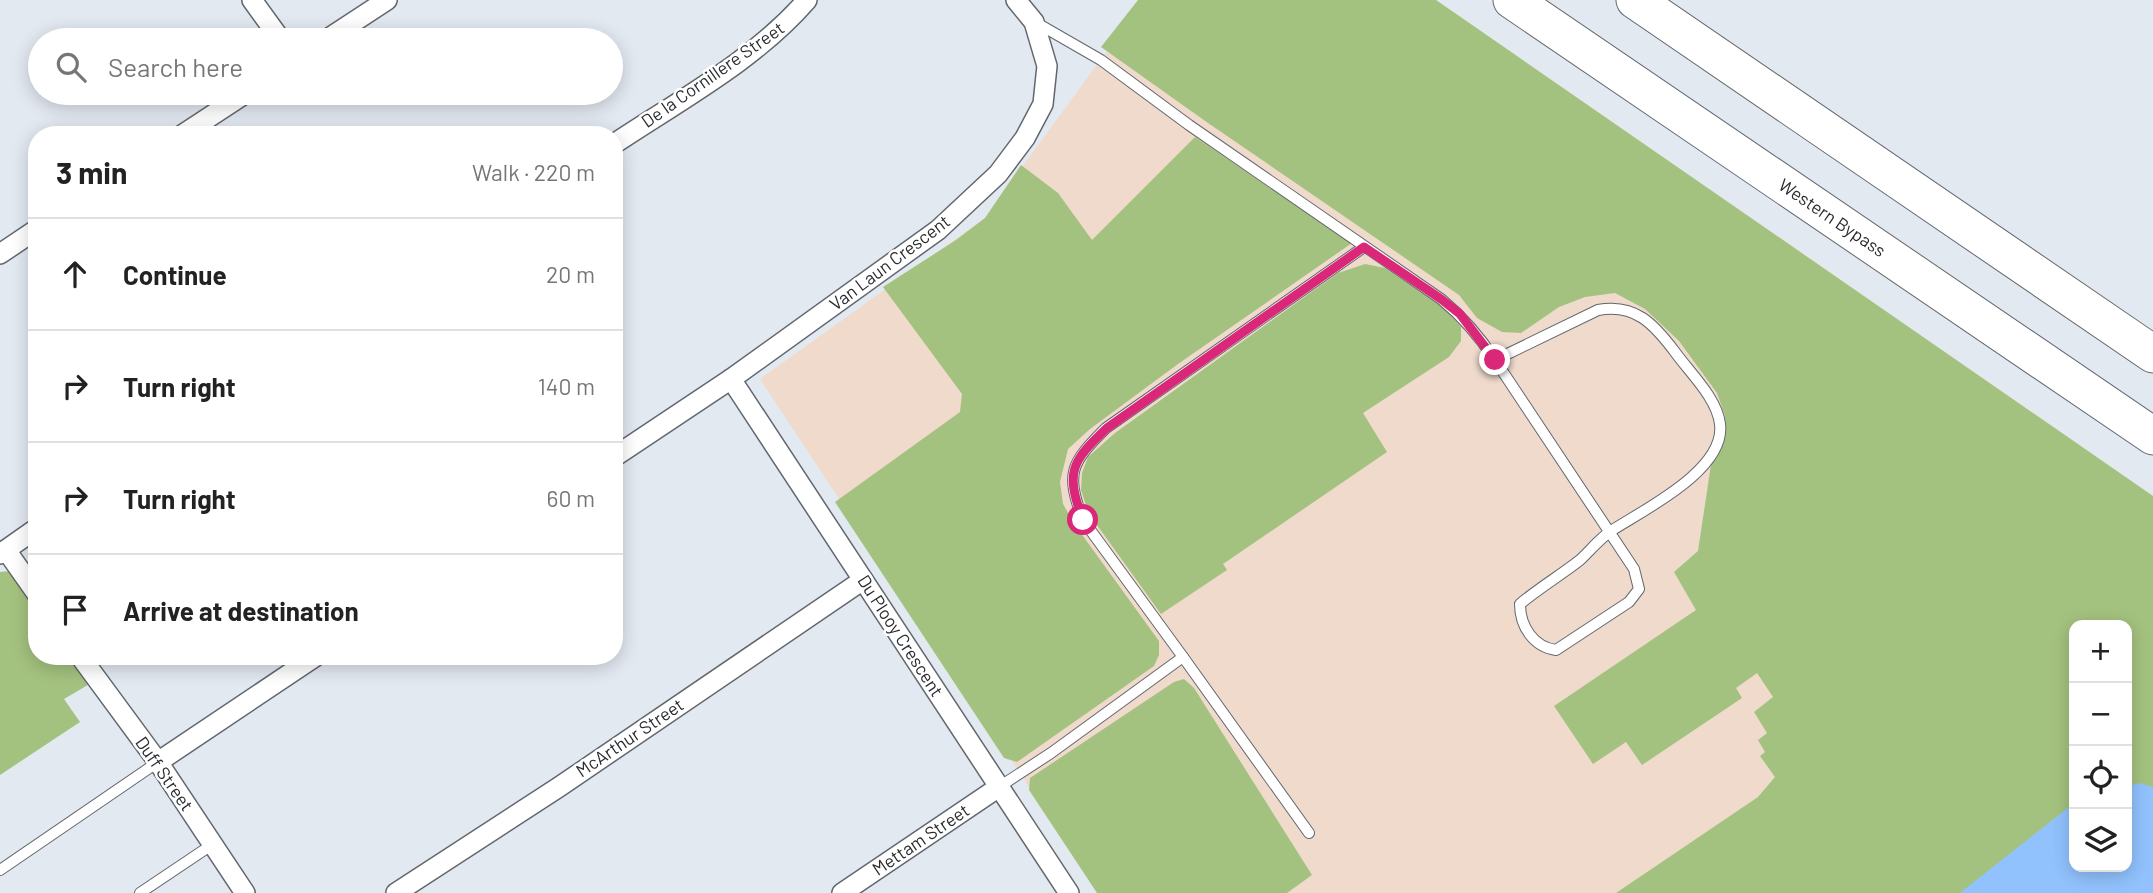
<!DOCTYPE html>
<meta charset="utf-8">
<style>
body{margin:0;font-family:Barlow,sans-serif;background:#f6f6f6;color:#222}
.controls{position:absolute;right:21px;bottom:21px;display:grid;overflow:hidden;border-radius:14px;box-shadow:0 4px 18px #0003}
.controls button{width:63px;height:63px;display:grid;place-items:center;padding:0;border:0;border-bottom:2px solid #e0e0e0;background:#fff;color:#222;font:35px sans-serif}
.stop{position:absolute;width:21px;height:21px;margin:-16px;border:5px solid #db2777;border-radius:50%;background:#fff}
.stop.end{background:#db2777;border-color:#fff;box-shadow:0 2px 7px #0008}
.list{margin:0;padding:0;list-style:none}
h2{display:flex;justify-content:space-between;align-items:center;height:91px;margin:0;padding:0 28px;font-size:30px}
h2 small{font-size:23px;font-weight:400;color:#767676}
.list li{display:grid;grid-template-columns:46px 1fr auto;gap:21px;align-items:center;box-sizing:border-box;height:112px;padding:0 28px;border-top:2px solid #e0e0e0}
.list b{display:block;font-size:26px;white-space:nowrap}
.list em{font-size:23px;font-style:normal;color:#767676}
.icon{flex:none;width:38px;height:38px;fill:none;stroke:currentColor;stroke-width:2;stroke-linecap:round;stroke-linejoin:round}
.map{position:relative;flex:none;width:2153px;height:893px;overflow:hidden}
.search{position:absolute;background:#fff;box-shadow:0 4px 18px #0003;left:28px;top:28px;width:595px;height:77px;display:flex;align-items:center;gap:18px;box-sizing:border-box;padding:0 24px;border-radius:38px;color:#767676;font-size:26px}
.panel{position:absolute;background:#fff;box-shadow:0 4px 18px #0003;left:28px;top:126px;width:595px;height:539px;border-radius:28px}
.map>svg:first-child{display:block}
</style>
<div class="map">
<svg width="2153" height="893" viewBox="0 0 2153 893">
<rect width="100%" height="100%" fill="#e3e9f1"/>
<path fill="#efdacc" d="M 1144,0 L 1436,0 L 2153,496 L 2127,625 L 2074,625 L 1767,893 L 1099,893 L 760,379 L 985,218 Z"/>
<g fill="#a4c27f" fill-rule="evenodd">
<path d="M 1138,0 L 1436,0 L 2153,496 L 2153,893 L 1616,893 L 1758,797 L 1775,777 L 1760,756 L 1765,752 L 1758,740 L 1767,733 L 1754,712 L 1773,697 L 1757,673 L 1736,688 L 1742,698 L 1642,765 L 1626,742 L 1593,764 L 1554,706 L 1696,610 L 1674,572 L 1698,551 L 1712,458 L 1725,438 L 1725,416 L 1717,393 L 1679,341 L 1645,309 L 1615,293 L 1585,297 L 1559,307 L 1521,333 L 1502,332 L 1477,318 L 1459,295 L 1208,123 L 1101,47 ZM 2074,625 L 2127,625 L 2127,867 L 2074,867 Z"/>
<path d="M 1195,137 L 1352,243 L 1178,364 L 1090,429 L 1068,449 L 1060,482 L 1063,504 L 1075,525 L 1159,641 L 1159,655 L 1154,666 L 1017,762 L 1004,758 L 835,502 L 960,412 L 962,394 L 883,287 L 956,240 L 985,218 L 1021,165 L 1058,193 L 1092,240 Z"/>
<path d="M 1365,264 L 1385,268 L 1444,308 L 1461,327 L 1461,341 L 1449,357 L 1363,413 L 1387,452 L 1223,564 L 1227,570 L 1161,614 L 1089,514 L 1081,490 L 1082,473 L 1088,457 L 1115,433 L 1338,273 Z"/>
<path d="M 10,571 L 37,596 L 37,656 L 76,656 L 93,682 L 64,699 L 80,722 L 0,775 L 0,572 Z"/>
<path d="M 1184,679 L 1194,688 L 1312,875 L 1287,893 L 1097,893 L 1029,790 L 1030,778 L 1174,682 Z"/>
</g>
<path fill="#91c2fe" d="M 2139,783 L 2153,787 L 2153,893 L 1960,893 L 2074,803 L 2074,867 L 2127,867 L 2127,787 Z"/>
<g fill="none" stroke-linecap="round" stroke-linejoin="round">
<g stroke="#62676e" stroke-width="12">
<g id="service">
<path d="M 1035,22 L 1101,60 L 1189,125 L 1441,299 C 1463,317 1480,337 1495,360 L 1634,569 L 1639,589 L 1629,602 L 1556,650 C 1534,647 1520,627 1520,604 C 1539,588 1561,575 1580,560 C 1590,551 1599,539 1611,531 C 1643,510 1726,470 1720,424 C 1717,398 1690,373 1675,352 C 1654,324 1635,303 1598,310 L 1495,360"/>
<path d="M 1183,657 L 1083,520 C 1065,472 1071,463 1106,428 L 1364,247"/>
<path d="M 999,787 L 1051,753 L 1183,657 L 1309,833"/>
<path d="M 0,870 L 158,762"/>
<path d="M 140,893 L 213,844"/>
</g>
</g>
<g stroke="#62676e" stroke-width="22">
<g id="minor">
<path d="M 252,0 L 281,40"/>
<path d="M 326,40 L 387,0"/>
<path d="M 182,135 L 246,93"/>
<path d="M 614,144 C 680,100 755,60 807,0"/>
<path d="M 0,254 L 37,229"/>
<path d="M 731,379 L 1069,893"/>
<path d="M 614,457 L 731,379 L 938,230 L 998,174 L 1025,138 L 1043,104 L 1047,66 L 1034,22 L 1016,0"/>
<path d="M 6,550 L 37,594"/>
<path d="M 0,554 L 37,528"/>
<path d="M 80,656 L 158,762 L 245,893"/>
<path d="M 158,762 L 316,656"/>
<path d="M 396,893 L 559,787 L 863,580"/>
<path d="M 842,893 L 999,787"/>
</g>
</g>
<g stroke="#62676e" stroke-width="39">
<g id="motorway">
<path d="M 1512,0 L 2153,436"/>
<path d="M 1635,0 L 2153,354"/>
</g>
</g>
<use href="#service" stroke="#fff" stroke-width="10"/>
<use href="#minor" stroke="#fff" stroke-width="19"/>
<use href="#motorway" stroke="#fff" stroke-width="37"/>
</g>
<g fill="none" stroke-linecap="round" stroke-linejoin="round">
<path stroke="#db2777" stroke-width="9" d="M 1083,520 C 1065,472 1071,462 1107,428 L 1364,247 L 1441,299 L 1460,314 L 1495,360"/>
</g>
<g text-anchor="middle" stroke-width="5" stroke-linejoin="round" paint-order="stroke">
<g font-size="18" fill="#292b2e" stroke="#fff">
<text transform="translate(713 75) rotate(-35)" y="6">De la Cornillere Street</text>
<text transform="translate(1832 218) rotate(34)" y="6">Western Bypass</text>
<text transform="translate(890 263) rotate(-37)" y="6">Van Laun Crescent</text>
<text transform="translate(900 636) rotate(57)" y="6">Du Plooy Crescent</text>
<text transform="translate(630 738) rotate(-34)" y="6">McArthur Street</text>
<text transform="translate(164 774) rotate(55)" y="6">Duff Street</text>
<text transform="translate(921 840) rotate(-34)" y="6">Mettam Street</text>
</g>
</g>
</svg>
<div class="controls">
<button>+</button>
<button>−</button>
<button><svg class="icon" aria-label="locate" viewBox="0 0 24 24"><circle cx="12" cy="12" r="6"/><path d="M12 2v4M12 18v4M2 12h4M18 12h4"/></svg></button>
<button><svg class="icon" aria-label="layers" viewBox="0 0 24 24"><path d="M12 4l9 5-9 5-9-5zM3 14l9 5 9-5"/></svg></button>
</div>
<div class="stop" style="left:1083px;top:520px"></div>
<div class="stop end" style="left:1495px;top:360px"></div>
<div class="search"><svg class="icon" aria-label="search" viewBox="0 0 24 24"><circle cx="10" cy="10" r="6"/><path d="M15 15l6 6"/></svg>Search here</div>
<section class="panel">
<h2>3 min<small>Walk · 220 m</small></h2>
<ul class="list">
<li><svg class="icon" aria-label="ahead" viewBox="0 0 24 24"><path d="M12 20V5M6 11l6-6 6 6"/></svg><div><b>Continue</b></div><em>20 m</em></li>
<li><svg class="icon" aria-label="right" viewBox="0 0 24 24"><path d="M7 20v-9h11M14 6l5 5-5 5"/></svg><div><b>Turn right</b></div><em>140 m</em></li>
<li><svg class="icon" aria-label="right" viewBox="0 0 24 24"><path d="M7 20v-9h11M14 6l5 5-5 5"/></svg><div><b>Turn right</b></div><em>60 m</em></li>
<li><svg class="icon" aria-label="arrive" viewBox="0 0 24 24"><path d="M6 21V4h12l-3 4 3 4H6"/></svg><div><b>Arrive at destination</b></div></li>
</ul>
</section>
</div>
